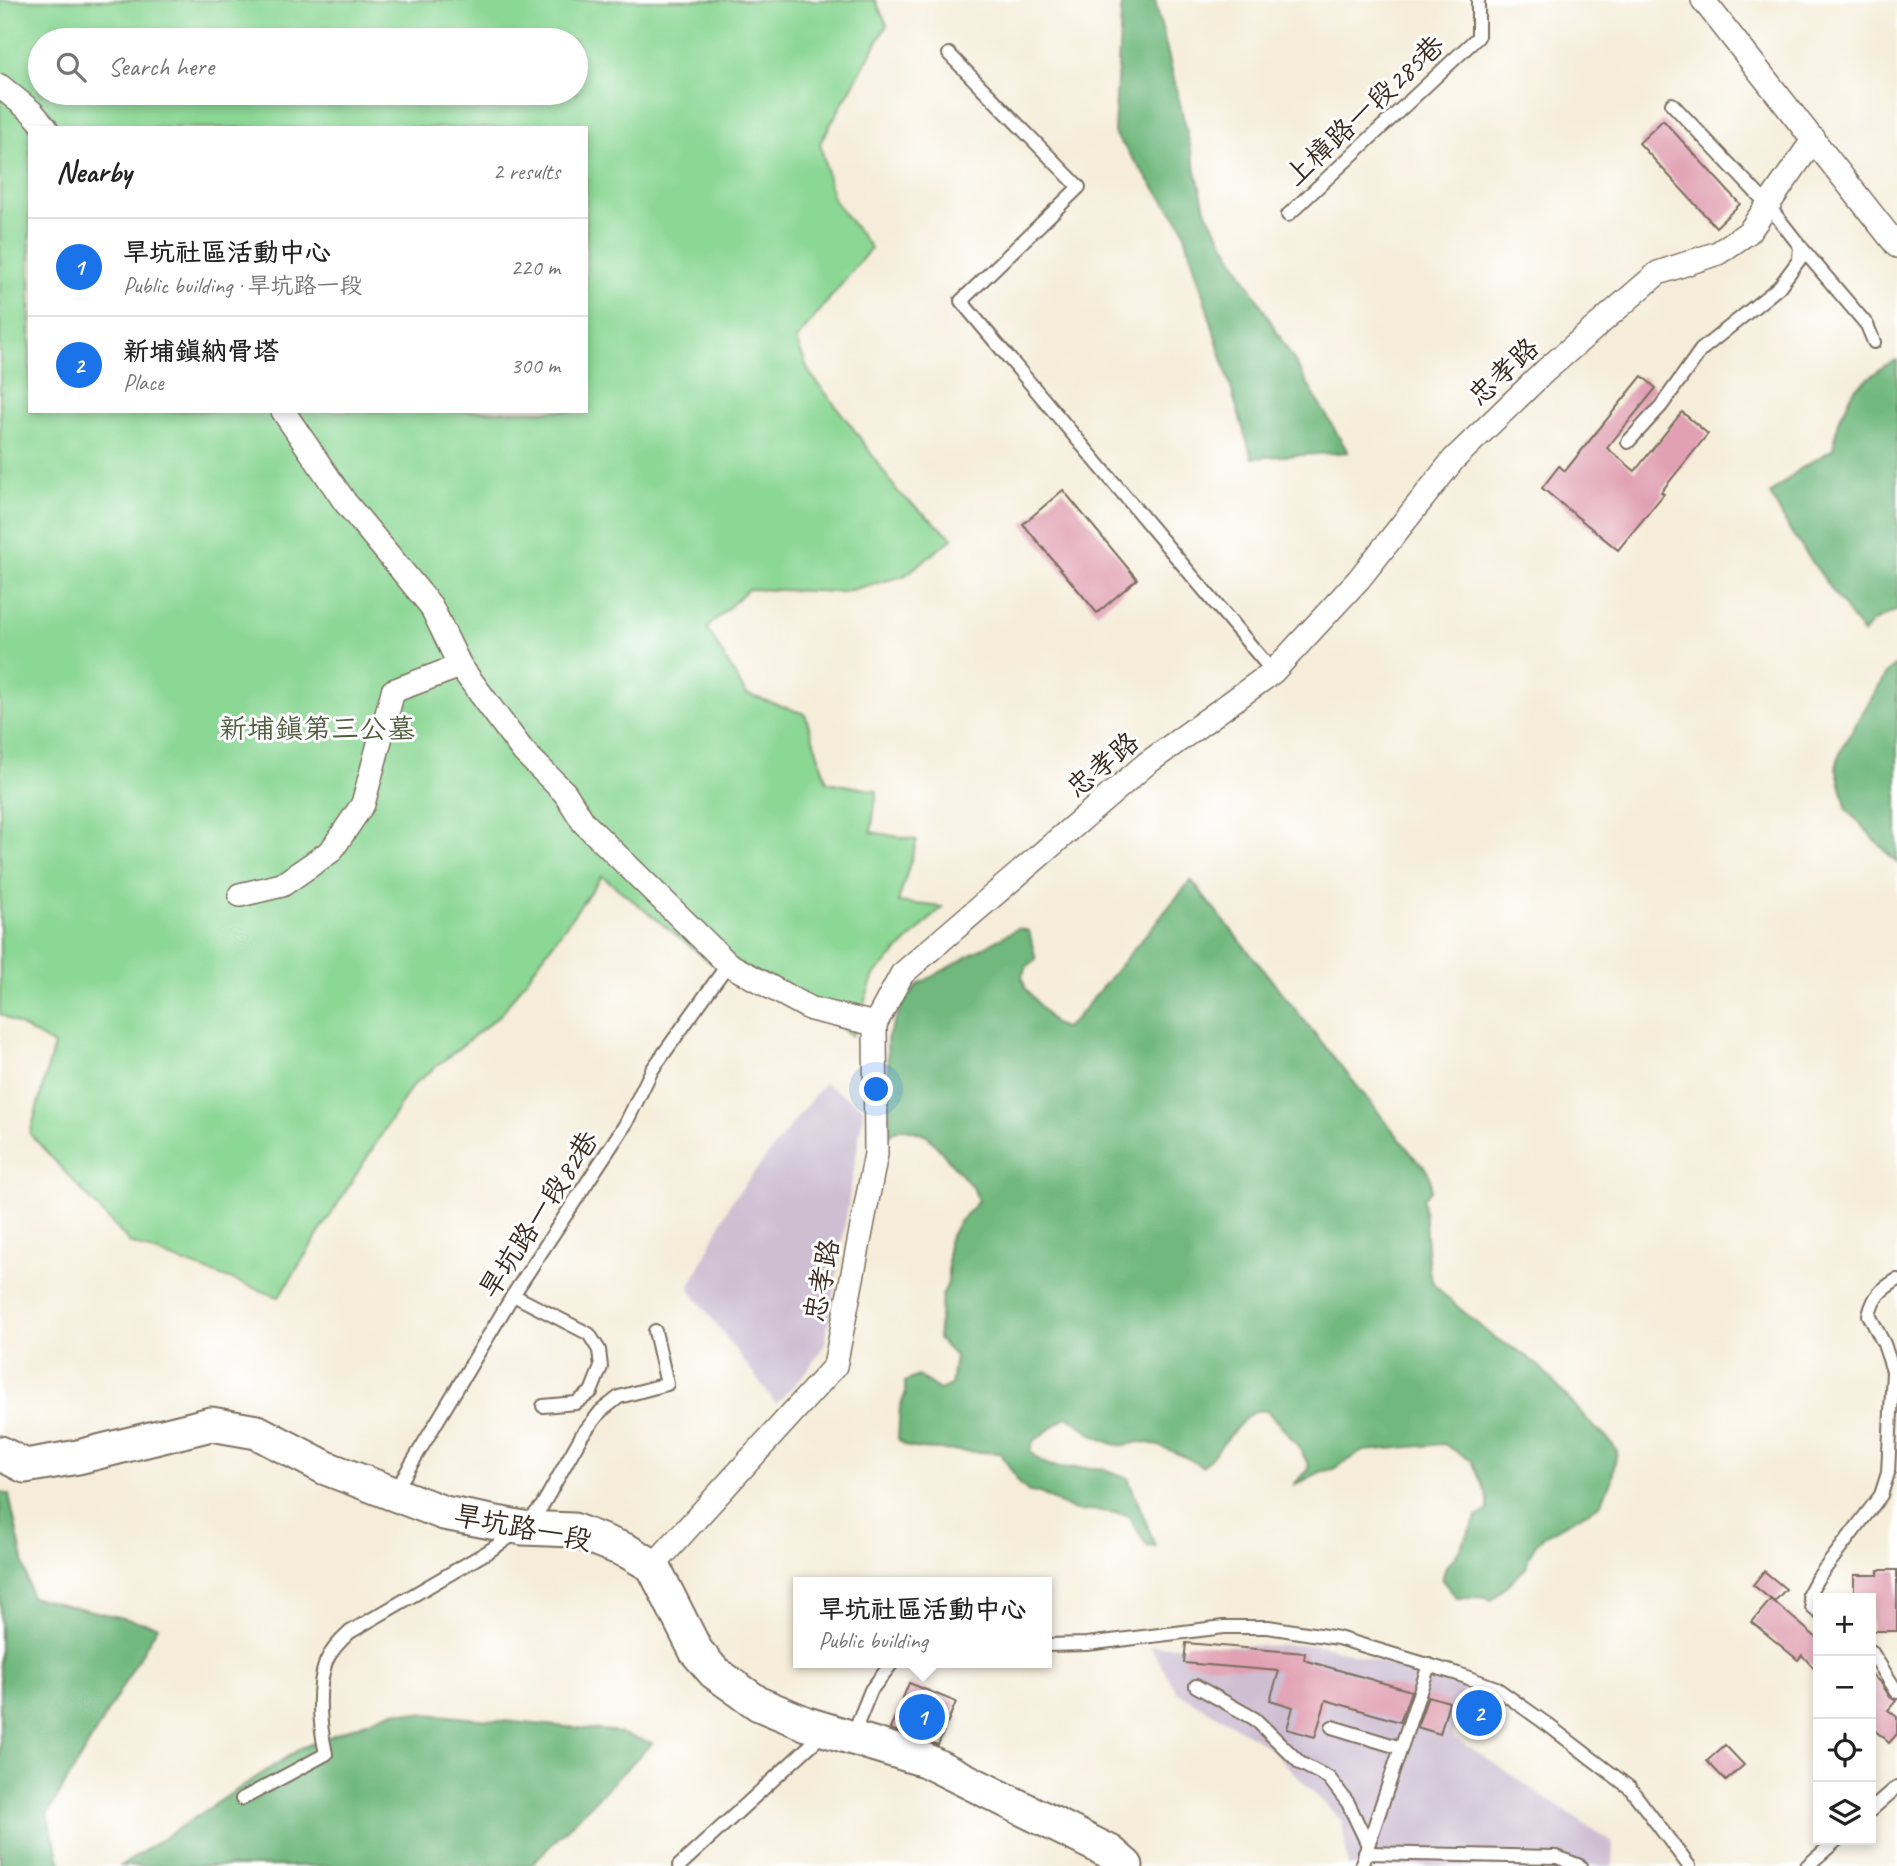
<!DOCTYPE html>
<meta charset="utf-8">
<style>
body{margin:0;font-family:Caveat,"LXGW WenKai TC",sans-serif;background:#f6f6f6;color:#222}
.controls{position:absolute;right:21px;bottom:21px;display:grid;overflow:hidden;border-radius:0px;box-shadow:0 4px 10px #0003}
.controls button{width:63px;height:63px;display:grid;place-items:center;padding:0;border:0;border-bottom:2px solid #e0e0e0;background:#fff;color:#222;font:35px sans-serif}
.you{position:absolute;left:877px;top:1090px;width:24px;height:24px;margin:-18px;border:5px solid #fff;border-radius:50%;background:#1a73e8;box-shadow:0 0 0 10px #1a73e833}
.badge{display:grid;place-items:center;width:46px;height:46px;border-radius:50%;background:#1a73e8;color:#fff;font-size:23px;font-weight:700}
.pin{position:absolute;translate:-50% -50%;border:4px solid #fff;box-shadow:0 2px 7px #0006}
.popup{position:absolute;left:793px;top:1577px;width:259px;height:91px;box-sizing:border-box;display:grid;place-content:center;border-radius:0px;background:#fff;filter:drop-shadow(0 2px 5px #0005);font-size:23px;white-space:nowrap;color:#767676}
.popup b{font-size:26px;color:#222}
.popup::after{content:'';position:absolute;left:50%;top:100%;margin-left:-14px;border:14px solid transparent;border-top-color:#fff}
.list{margin:0;padding:0;list-style:none}
h2{display:flex;justify-content:space-between;align-items:center;height:91px;margin:0;padding:0 28px;font-size:30px}
h2 small{font-size:23px;font-weight:400;color:#767676}
.list li{display:grid;grid-template-columns:46px 1fr auto;gap:21px;align-items:center;box-sizing:border-box;height:98px;padding:0 28px;border-top:2px solid #e0e0e0}
.list b{display:block;font-size:26px;white-space:nowrap}
.list p{margin:0;font-size:23px;white-space:nowrap;color:#767676}
.list em{font-size:23px;font-style:normal;color:#767676}
.icon{flex:none;width:38px;height:38px;fill:none;stroke:currentColor;stroke-width:2;stroke-linecap:round;stroke-linejoin:round}
.map{position:relative;flex:none;width:1897px;height:1866px;overflow:hidden}
.search{position:absolute;background:#fff;box-shadow:0 4px 10px #0003;left:28px;top:28px;width:560px;height:77px;display:flex;align-items:center;gap:18px;box-sizing:border-box;padding:0 24px;border-radius:38px;color:#767676;font-size:26px}
.panel{position:absolute;background:#fff;box-shadow:0 4px 10px #0003;left:28px;top:126px;width:560px;height:287px;border-radius:0px}
.map>svg:first-child{display:block}
</style>
<div class="map">
<svg width="1897" height="1866" viewBox="0 0 1897 1866">
<rect width="100%" height="100%" fill="#fff"/>
<filter id="ink" filterUnits="userSpaceOnUse"><feTurbulence type="fractalNoise" baseFrequency=".0143" numOctaves="2"/><feDisplacementMap in="SourceGraphic" scale="14" xChannelSelector="R" yChannelSelector="G"/><feConvolveMatrix kernelMatrix="1 2 1 2 8 2 1 2 1" color-interpolation-filters="sRGB"/></filter>
<filter id="wash" filterUnits="userSpaceOnUse"><feTurbulence type="fractalNoise" baseFrequency=".00686" numOctaves="4" result="noise"/><feDisplacementMap in="SourceGraphic" scale="28" xChannelSelector="R" yChannelSelector="G"/><feGaussianBlur stdDeviation="1.57" result="paint"/><feColorMatrix in="noise" values="0 0 0 0 0 0 0 0 0 0 0 0 0 0 0 0 0 1.4 0 .05"/><feComposite in="paint" operator="in"/></filter>
<g filter="url(#wash)">
<rect width="100%" height="100%" fill="#f5edd9"/>
<g fill="#cdbed2">
<path d="M 824,1083 L 864,1108 L 825,1344 L 807,1371 L 776,1404 L 689,1288 L 731,1202 Z"/>
<path d="M 1321,1645 L 1465,1685 L 1453,1736 L 1613,1843 L 1612,1866 L 1348,1866 L 1342,1821 L 1266,1745 L 1177,1692 L 1150,1646 Z"/>
</g>
<path fill="#8bd794" stroke="#638059" stroke-width="2" fill-rule="evenodd" d="M 0,0 L 875,0 L 887,25 L 820,143 L 833,199 L 871,248 L 796,340 L 809,372 L 853,428 L 898,492 L 953,538 L 904,576 L 843,592 L 748,589 L 707,628 L 746,694 L 805,714 L 827,782 L 877,791 L 871,832 L 917,840 L 898,902 L 942,907 L 874,975 L 852,1036 L 822,1016 L 720,970 L 602,876 L 501,1014 L 412,1086 L 279,1297 L 130,1243 L 30,1134 L 54,1045 L 0,1014 ZM 40,40 L 576,40 L 576,93 L 40,93 ZM 30,128 L 586,128 L 586,411 L 30,411 Z"/>
<g fill="#70b87e" stroke="#56714e" stroke-width="2">
<path d="M 1122,0 L 1155,0 L 1206,212 L 1348,452 L 1252,458 L 1182,225 L 1114,133 Z"/>
<path d="M 1897,360 L 1897,610 L 1872,622 L 1863,634 L 1789,529 L 1770,494 L 1800,469 L 1833,449 L 1838,421 L 1855,389 L 1884,366 Z"/>
<path d="M 1897,664 L 1897,863 L 1847,810 L 1836,768 L 1841,749 L 1886,674 Z"/>
<path d="M 1191,880 L 1415,1158 C 1427,1168 1432,1175 1431,1191 L 1423,1198 L 1429,1271 L 1433,1283 L 1443,1294 L 1494,1338 L 1519,1351 L 1540,1367 L 1591,1424 L 1610,1441 L 1617,1451 L 1611,1482 L 1600,1505 L 1544,1536 L 1535,1545 L 1529,1556 L 1526,1568 L 1492,1600 L 1481,1597 L 1457,1598 L 1442,1580 L 1446,1566 L 1455,1557 L 1477,1517 L 1488,1510 L 1488,1498 L 1472,1461 L 1444,1444 L 1363,1451 L 1333,1469 L 1320,1472 L 1293,1486 L 1309,1467 C 1301,1445 1282,1428 1267,1411 C 1263,1411 1260,1410 1256,1411 C 1245,1413 1215,1456 1202,1467 C 1192,1459 1154,1442 1141,1442 C 1131,1442 1127,1448 1114,1444 C 1097,1440 1082,1426 1067,1416 L 1033,1442 L 1030,1451 C 1048,1474 1071,1466 1096,1468 C 1107,1469 1118,1474 1128,1478 L 1156,1547 L 1147,1546 L 1128,1515 L 1094,1510 L 1080,1512 L 1063,1505 L 1040,1493 L 1029,1492 L 1021,1485 L 1000,1453 L 919,1449 L 906,1446 L 898,1439 L 900,1407 L 905,1395 L 905,1382 L 918,1376 L 940,1390 L 951,1385 L 955,1356 L 938,1339 L 942,1296 L 948,1283 L 948,1241 L 958,1223 L 978,1201 L 974,1189 L 927,1135 L 903,1128 L 892,1132 L 890,1136 L 887,1039 L 903,1002 L 919,984 L 1018,928 L 1029,931 L 1036,960 L 1026,967 L 1022,976 L 1025,987 L 1054,1024 L 1064,1028 L 1074,1021 Z"/>
<path d="M 0,1492 L 9,1495 L 31,1597 L 158,1626 L 47,1815 L 62,1866 L 0,1866 Z"/>
<path d="M 394,1711 L 612,1731 L 652,1743 L 530,1866 L 121,1866 L 301,1748 Z"/>
</g>
<g id="blocks">
<g fill="#e1a0b3">
<path d="M 1663,120 L 1740,204 L 1716,227 L 1639,143 Z"/>
<path d="M 1642,376 L 1656,388 L 1607,448 L 1635,471 L 1682,412 L 1708,434 L 1661,492 L 1664,494 L 1618,550 L 1542,488 L 1559,466 L 1565,471 Z"/>
<path d="M 1063,490 L 1137,579 L 1097,613 L 1023,524 Z"/>
<path d="M 1878,1570 L 1897,1570 L 1897,1631 L 1871,1631 L 1871,1598 L 1854,1598 L 1854,1575 L 1878,1575 Z"/>
<path d="M 1764,1571 L 1786,1589 L 1774,1602 L 1753,1585 Z"/>
<path d="M 1771,1599 L 1818,1639 L 1818,1673 L 1802,1655 L 1798,1660 L 1752,1622 Z"/>
<path d="M 1186,1643 L 1305,1653 L 1304,1660 L 1411,1691 L 1400,1722 L 1326,1700 L 1315,1737 L 1287,1729 L 1293,1707 L 1270,1700 L 1279,1671 L 1184,1663 Z"/>
<path d="M 1871,1674 L 1881,1683 L 1890,1697 L 1896,1701 L 1888,1710 L 1897,1717 L 1897,1734 L 1889,1743 L 1871,1727 Z"/>
<path d="M 909,1683 L 956,1702 L 938,1745 L 890,1729 Z"/>
<path d="M 1428,1696 L 1449,1702 L 1440,1734 L 1417,1727 Z"/>
<path d="M 1476,1702 L 1483,1703 L 1490,1708 L 1491,1712 L 1490,1720 L 1480,1726 L 1470,1721 L 1463,1709 Z"/>
<path d="M 1725,1745 L 1744,1765 L 1726,1781 L 1707,1761 Z"/>
</g>
</g>
</g>
<g filter="url(#ink)">
<use href="#blocks" fill-opacity="0" stroke="#7c6e5f" stroke-width="2"/>
<g fill="none" stroke-linecap="round" stroke-linejoin="round">
<g stroke="#7c6e5f" stroke-width="16">
<g id="lane">
<path d="M 949,54 L 1079,187 L 961,301 L 1273,672"/>
<path d="M 1672,104 L 1767,204 L 1800,246 L 1867,325 L 1874,342"/>
<path d="M 1288,215 L 1478,37 L 1478,0"/>
<path d="M 1628,442 L 1661,406 L 1701,350 L 1779,287 L 1799,260 L 1800,246"/>
<path d="M 513,1295 L 589,1334 L 599,1350 L 601,1367 L 591,1392 L 576,1403 L 543,1406"/>
<path d="M 394,1493 L 513,1295 L 625,1125 L 652,1070 L 728,964"/>
<path d="M 1818,1612 L 1812,1607 L 1809,1594 L 1817,1579 L 1881,1495 L 1888,1473 L 1893,1371 L 1884,1344 L 1869,1315 C 1874,1296 1880,1290 1897,1280"/>
<path d="M 1046,1645 L 1087,1644 L 1224,1627 L 1268,1627 L 1338,1638 L 1458,1674 L 1496,1688 L 1548,1725 L 1630,1788 L 1689,1866"/>
<path d="M 1871,1651 L 1897,1692"/>
<path d="M 1196,1686 L 1255,1719 L 1300,1763 L 1329,1778 L 1348,1803 L 1368,1845"/>
<path d="M 1332,1727 L 1401,1748"/>
<path d="M 852,1737 L 871,1690 L 892,1663"/>
<path d="M 242,1799 L 326,1754 C 320,1726 316,1690 326,1662 C 331,1650 341,1640 350,1632 L 489,1551 L 523,1528 L 542,1506 L 582,1435 L 601,1411 L 619,1397 L 667,1384 L 655,1331"/>
<path d="M 1871,1810 L 1897,1787"/>
<path d="M 1365,1853 L 1557,1857 L 1580,1866"/>
<path d="M 679,1866 L 824,1733"/>
<path d="M 1361,1866 L 1429,1665"/>
<path d="M 1807,1866 L 1837,1840"/>
</g>
</g>
<g stroke="#7c6e5f" stroke-width="26">
<g id="street">
<path d="M 1703,0 L 1897,246"/>
<path d="M 0,86 L 32,112 L 46,128"/>
<path d="M 283,411 L 345,502 L 431,606 L 460,666 L 523,751 L 565,793 L 584,823 L 728,964 L 811,1009 L 875,1024"/>
<path d="M 240,895 L 282,885 L 331,851 L 363,804 L 393,691 L 460,666"/>
<path d="M 653,1566 L 835,1366 L 876,1154 L 875,1024 L 902,974 L 1146,764 L 1273,672 L 1359,579 L 1454,459 L 1545,371 L 1658,273 L 1718,253 L 1749,232 L 1814,139"/>
</g>
</g>
<g stroke="#7c6e5f" stroke-width="37">
<path id="secondary" d="M 0,1453 L 25,1466 L 78,1457 L 211,1424 L 257,1432 L 326,1468 L 444,1513 L 523,1528 L 573,1530 L 627,1551 L 653,1566 L 696,1651 L 714,1672 L 759,1704 L 807,1724 L 925,1760 L 1110,1852 L 1126,1866"/>
</g>
<use href="#lane" stroke="#fff" stroke-width="12"/>
<use href="#street" stroke="#fff" stroke-width="23"/>
<use href="#secondary" stroke="#fff" stroke-width="33"/>
</g>
</g>
<g text-anchor="middle" stroke-width="6" stroke-linejoin="round" paint-order="stroke">
<g font-size="28" fill="#3b2a1e" stroke="#fff">
<text transform="translate(1364 110) rotate(-43)" y="10">上樟路一段285巷</text>
<text transform="translate(1503 371) rotate(-43)" y="10">忠孝路</text>
<text transform="translate(1102 764) rotate(-40)" y="10">忠孝路</text>
<text transform="translate(538 1214) rotate(-57)" y="10">旱坑路一段82巷</text>
<text transform="translate(821 1280) rotate(-79)" y="10">忠孝路</text>
<text transform="translate(523 1527) rotate(11)" y="10">旱坑路一段</text>
</g>
<g font-size="28" fill="#535e41" stroke="#fff">
<text x="317" y="738">新埔鎮第三公墓</text>
</g>
</g>
</svg>
<div class="controls">
<button>+</button>
<button>−</button>
<button><svg class="icon" aria-label="locate" viewBox="0 0 24 24"><circle cx="12" cy="12" r="6"/><path d="M12 2v4M12 18v4M2 12h4M18 12h4"/></svg></button>
<button><svg class="icon" aria-label="layers" viewBox="0 0 24 24"><path d="M12 4l9 5-9 5-9-5zM3 14l9 5 9-5"/></svg></button>
</div>
<div class="you"></div>
<div class="pin badge" style="left:922px;top:1717px">1</div>
<div class="popup"><b>旱坑社區活動中心</b>Public building</div>
<div class="pin badge" style="left:1479px;top:1713px">2</div>
<div class="search"><svg class="icon" aria-label="search" viewBox="0 0 24 24"><circle cx="10" cy="10" r="6"/><path d="M15 15l6 6"/></svg>Search here</div>
<section class="panel">
<h2>Nearby<small>2 results</small></h2>
<ul class="list">
<li><span class="badge">1</span><div><b>旱坑社區活動中心</b><p>Public building · 旱坑路一段</p></div><em>220 m</em></li>
<li><span class="badge">2</span><div><b>新埔鎮納骨塔</b><p>Place</p></div><em>300 m</em></li>
</ul>
</section>
</div>
